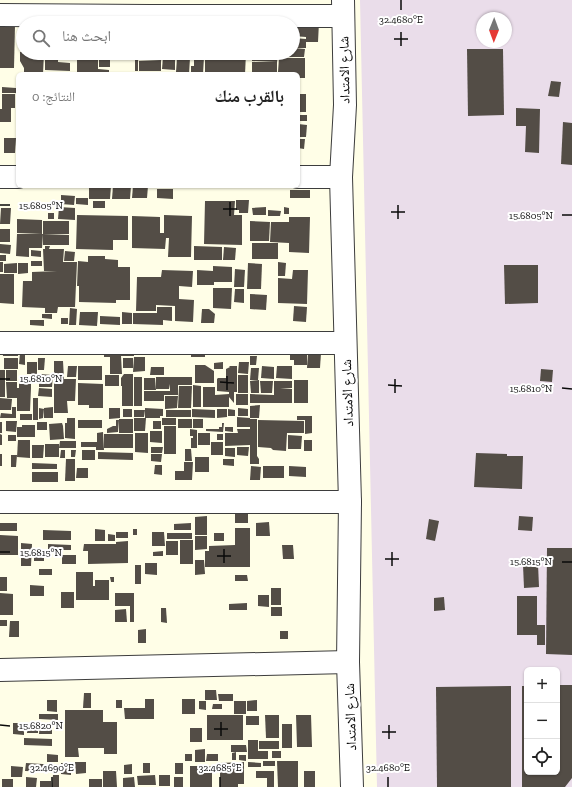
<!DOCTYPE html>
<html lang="ar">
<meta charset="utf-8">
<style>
body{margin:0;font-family:"Zilla Slab","Noto Naskh Arabic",serif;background:#f6f6f6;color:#222;direction:rtl}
.controls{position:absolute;right:12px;bottom:12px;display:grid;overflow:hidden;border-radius:6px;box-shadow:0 1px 3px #0004}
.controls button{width:36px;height:36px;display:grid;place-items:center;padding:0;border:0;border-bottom:1px solid #e0e0e0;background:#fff;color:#222;font:20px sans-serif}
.compass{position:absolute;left:476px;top:12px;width:36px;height:36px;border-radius:50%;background:#fff;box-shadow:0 1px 3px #0004;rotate:181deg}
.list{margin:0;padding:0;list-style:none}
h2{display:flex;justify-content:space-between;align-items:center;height:52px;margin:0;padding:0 16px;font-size:17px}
h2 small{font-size:13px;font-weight:400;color:#767676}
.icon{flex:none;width:22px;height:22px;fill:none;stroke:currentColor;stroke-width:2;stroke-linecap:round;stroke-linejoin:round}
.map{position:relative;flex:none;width:572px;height:787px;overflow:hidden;direction:ltr}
.search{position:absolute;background:#fff;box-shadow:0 1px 3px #0004;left:16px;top:16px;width:284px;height:44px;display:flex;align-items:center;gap:10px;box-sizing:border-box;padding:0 14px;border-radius:22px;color:#767676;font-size:15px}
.panel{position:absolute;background:#fff;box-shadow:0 1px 3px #0004;left:16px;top:72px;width:284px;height:116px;border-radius:6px;direction:rtl}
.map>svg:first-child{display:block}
</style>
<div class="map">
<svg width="572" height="787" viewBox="0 0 572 787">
<rect width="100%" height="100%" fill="#fffee7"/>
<path fill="#eaddea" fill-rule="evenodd" d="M 360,0 L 572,0 L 572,787 L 377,787 ZM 482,18 L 506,18 L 506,42 L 482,42 ZM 527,670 L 557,670 L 557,772 L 527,772 Z"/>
<g fill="#534d46">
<path d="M 319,22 L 318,42 L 306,42 L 306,48 L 293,48 L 293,38 L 306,39 L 306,37 L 293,36 L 293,25 Z"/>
<path d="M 0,24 L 15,25 L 14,68 L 0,68 Z"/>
<rect x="21" y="35" width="2" height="16"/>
<path d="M 293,48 L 305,49 L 304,57 L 279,57 L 279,53 L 293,53 Z"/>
<path d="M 467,49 L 503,49 L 504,115 L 468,116 Z"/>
<path d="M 20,52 L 44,53 L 43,74 L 24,74 L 24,68 L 20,61 Z"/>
<path d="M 44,53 L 57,53 L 57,54 L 44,55 Z"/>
<rect x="58" y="53" width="12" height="7"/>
<path d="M 77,53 L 98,53 L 98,69 L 109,70 L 109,74 L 77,74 Z"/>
<path d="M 100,53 L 112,53 L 112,59 L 99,59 Z"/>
<rect x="113" y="53" width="13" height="6"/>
<path d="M 135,53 L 162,53 L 161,61 L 138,60 L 138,71 L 135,71 Z"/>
<path d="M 163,53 L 190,53 L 190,57 L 163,56 Z"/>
<rect x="193" y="53" width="11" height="2"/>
<path d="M 205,53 L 246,53 L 245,74 L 205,74 Z"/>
<path d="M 252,53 L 278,53 L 277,62 L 252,61 Z"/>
<path d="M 45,56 L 58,56 L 58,62 L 70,63 L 70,71 L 45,70 Z"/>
<path d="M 194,56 L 204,57 L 203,74 L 191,74 L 191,66 L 194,66 Z"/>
<path d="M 163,57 L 175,57 L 175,70 L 162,69 Z"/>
<path d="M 177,58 L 190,58 L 189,74 L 178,74 L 178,72 L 176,72 Z"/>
<path d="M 279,58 L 305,58 L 305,78 L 298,78 L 298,74 L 274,74 L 274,72 L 252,72 L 252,62 L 277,62 L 277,72 L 288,73 L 278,72 Z"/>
<rect x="99" y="60" width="11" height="7"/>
<rect x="139" y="61" width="22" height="10"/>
<path d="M 551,81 L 561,82 L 559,97 L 548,96 Z"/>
<path d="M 2,87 L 16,88 L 16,93 L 2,93 Z"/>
<path d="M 2,94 L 15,94 L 15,108 L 11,108 L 11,122 L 0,122 L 0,109 L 2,109 Z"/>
<rect x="298" y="94" width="8" height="18"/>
<path d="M 516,108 L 540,109 L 539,153 L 525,152 L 526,126 L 516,126 Z"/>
<rect x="298" y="115" width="9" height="6"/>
<path d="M 563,122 L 572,123 L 572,165 L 561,164 Z"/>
<path d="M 298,124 L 307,125 L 306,137 L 298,137 Z"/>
<path d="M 4,138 L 16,138 L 15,153 L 4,153 Z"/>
<path d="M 298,139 L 305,139 L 304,149 L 298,148 Z"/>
<path d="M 89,186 L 111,186 L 110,199 L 89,199 Z"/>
<path d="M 113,186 L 131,186 L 130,199 L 112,199 Z"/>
<path d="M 133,186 L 148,186 L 147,198 L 132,198 Z"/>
<path d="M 157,189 L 173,189 L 173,199 L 157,198 Z"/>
<rect x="290" y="190" width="20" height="8"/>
<path d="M 61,195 L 75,196 L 74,205 L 61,204 Z"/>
<path d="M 76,198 L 88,198 L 88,205 L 76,204 Z"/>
<path d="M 236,200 L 249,200 L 248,213 L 239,213 L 239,210 L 236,210 Z"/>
<rect x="93" y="201" width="12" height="7"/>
<path d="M 205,201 L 235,201 L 234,215 L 242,215 L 242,245 L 204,244 Z"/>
<path d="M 59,207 L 75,208 L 75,220 L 58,219 Z"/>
<path d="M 266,207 L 266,215 L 253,215 L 252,208 Z"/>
<path d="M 284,207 L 289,208 L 289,214 L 284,214 Z"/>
<path d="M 1,208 L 11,208 L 10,224 L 0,224 Z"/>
<path d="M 268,210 L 281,211 L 280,216 L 268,216 Z"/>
<rect x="48" y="213" width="6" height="6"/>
<path d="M 77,215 L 128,216 L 128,240 L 113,240 L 113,250 L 76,249 Z"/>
<path d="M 164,215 L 192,216 L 191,257 L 168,257 L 169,238 L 166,238 L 165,249 L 132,248 L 132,216 L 160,217 L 160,233 L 164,233 Z"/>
<path d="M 289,217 L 310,217 L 309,253 L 289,252 L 289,243 L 270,242 L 271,222 L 289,222 Z"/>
<path d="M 17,219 L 42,220 L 42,234 L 17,233 Z"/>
<rect x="43" y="221" width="26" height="13"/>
<path d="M 250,221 L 270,222 L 269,241 L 250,241 Z"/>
<rect x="0" y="229" width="10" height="13"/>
<path d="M 17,234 L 43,234 L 42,248 L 29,248 L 29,257 L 16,256 Z"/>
<path d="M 43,234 L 69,235 L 69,245 L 43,245 Z"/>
<rect x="252" y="243" width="26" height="16"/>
<path d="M 0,244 L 11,245 L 10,254 L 0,253 Z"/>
<path d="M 45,246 L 50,246 L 49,249 L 64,249 L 63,262 L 77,262 L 75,307 L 58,307 L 57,313 L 45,313 L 45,308 L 22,307 L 23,281 L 32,281 L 32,272 L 57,271 L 44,271 L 43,249 L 45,249 Z"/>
<path d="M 194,246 L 222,247 L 222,260 L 194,260 Z"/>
<path d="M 224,247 L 236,248 L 235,260 L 223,260 Z"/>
<path d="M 31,250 L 41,251 L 41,257 L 31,256 Z"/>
<path d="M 65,251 L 75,252 L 74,261 L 64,261 Z"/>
<rect x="0" y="255" width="6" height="6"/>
<path d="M 88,256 L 105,256 L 105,259 L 118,260 L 118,267 L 130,267 L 130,300 L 116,300 L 116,303 L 79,302 L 79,286 L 77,286 L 78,261 L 88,262 Z"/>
<rect x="31" y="261" width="11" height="5"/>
<rect x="0" y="262" width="3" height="10"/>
<path d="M 278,262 L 286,263 L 285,276 L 278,276 Z"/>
<path d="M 17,263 L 17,273 L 4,273 L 4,264 Z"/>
<path d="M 18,263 L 28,263 L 28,273 L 18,274 Z"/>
<path d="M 248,263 L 262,264 L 261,289 L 247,289 Z"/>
<path d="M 504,265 L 538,265 L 538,303 L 505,304 Z"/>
<path d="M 213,266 L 232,267 L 232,282 L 214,282 L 214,285 L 197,285 L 197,270 L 213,271 Z"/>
<path d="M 235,269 L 245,270 L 244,287 L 234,287 Z"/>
<path d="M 162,270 L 193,271 L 192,287 L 179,286 L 179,299 L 194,300 L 193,322 L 175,321 L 175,306 L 156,305 L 156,311 L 136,311 L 137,277 L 161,277 Z"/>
<path d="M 293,270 L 308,270 L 307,304 L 278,303 L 278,278 L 292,279 Z"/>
<path d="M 0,274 L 14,274 L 14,304 L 0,303 Z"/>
<path d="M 213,288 L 232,288 L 231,309 L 213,308 Z"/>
<path d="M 235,289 L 244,289 L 244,303 L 234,302 Z"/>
<path d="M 250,294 L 267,295 L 266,310 L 250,309 Z"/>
<path d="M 294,306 L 307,307 L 306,322 L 293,321 Z"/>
<path d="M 157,307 L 172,307 L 172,321 L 163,320 L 163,325 L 133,324 L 133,313 L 157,313 Z"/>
<path d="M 70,308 L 77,309 L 76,325 L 69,325 Z"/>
<path d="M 202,309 L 209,309 L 215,314 L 214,323 L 201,323 Z"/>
<path d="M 80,312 L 98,312 L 97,326 L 79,325 Z"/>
<path d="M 122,312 L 132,313 L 132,324 L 122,324 Z"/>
<path d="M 42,314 L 52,314 L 52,319 L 42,318 Z"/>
<path d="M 100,316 L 120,317 L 120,325 L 100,324 Z"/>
<rect x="61" y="318" width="7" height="6"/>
<path d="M 30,320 L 44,320 L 44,326 L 30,325 Z"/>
<path d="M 2,347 L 19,347 L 18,356 L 3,356 Z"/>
<path d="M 134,347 L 134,356 L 121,356 L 122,374 L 110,374 L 110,357 L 104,357 L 104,348 Z"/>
<path d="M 191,351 L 205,352 L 205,357 L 191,357 Z"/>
<path d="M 20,353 L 25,353 L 25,365 L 19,364 Z"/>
<path d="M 308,353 L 321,353 L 320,368 L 307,368 Z"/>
<path d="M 290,354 L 307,354 L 307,365 L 294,365 L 294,360 L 290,360 Z"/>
<path d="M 250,356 L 257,356 L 256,365 L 250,365 Z"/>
<path d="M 134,357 L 145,357 L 145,371 L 133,372 Z"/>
<rect x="4" y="358" width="14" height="11"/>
<path d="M 38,358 L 45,358 L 44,370 L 38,370 Z"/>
<rect x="123" y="358" width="10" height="10"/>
<path d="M 54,361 L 63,361 L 64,379 L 76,379 L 75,401 L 67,401 L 68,413 L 54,413 Z"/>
<rect x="27" y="362" width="10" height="12"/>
<path d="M 223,362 L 223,369 L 214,369 L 214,363 Z"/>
<path d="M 239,362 L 249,362 L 248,374 L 238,373 Z"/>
<path d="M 195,365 L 205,365 L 214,371 L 214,383 L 195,383 Z"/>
<path d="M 68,366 L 77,366 L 76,377 L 67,377 Z"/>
<rect x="78" y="366" width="24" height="14"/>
<path d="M 229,366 L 237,366 L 237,392 L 234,392 L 234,403 L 229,397 L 229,407 L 203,407 L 203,387 L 215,387 L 215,395 L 229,394 L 229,392 L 217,391 L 217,379 L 218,378 L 226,378 L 226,369 L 230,367 Z"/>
<path d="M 262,366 L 274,367 L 274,379 L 261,378 Z"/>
<path d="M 277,366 L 292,366 L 292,379 L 276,378 Z"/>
<path d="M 151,367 L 164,367 L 164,375 L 150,375 Z"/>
<path d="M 251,368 L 259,368 L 258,380 L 250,380 Z"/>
<path d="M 541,369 L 553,370 L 552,382 L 540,381 Z"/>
<rect x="0" y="370" width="5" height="27"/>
<rect x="6" y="370" width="11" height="11"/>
<path d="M 39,374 L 53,375 L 52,387 L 39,387 Z"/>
<path d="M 124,374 L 133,374 L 133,406 L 122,406 L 122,386 L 121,386 L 121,378 Z"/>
<rect x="105" y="375" width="14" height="11"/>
<rect x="238" y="375" width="10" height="18"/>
<rect x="134" y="377" width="8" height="29"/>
<path d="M 156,377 L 192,377 L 192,385 L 178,385 L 178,395 L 164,395 L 164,401 L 144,401 L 144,391 L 170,391 L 170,384 L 169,389 L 156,389 Z"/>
<path d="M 144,378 L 155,378 L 156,390 L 144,390 Z"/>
<path d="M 19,380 L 31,380 L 31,388 L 23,387 L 31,388 L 30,411 L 17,411 L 17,398 L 7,398 L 6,382 L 17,382 L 17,388 L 19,388 Z"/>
<path d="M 259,380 L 259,393 L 251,393 L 250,381 Z"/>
<rect x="294" y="380" width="14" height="23"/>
<path d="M 260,381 L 273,381 L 272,393 L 261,393 Z"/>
<path d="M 274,381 L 292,381 L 292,388 L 280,389 L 292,389 L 292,403 L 250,403 L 250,394 L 274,395 Z"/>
<path d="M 78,383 L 103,384 L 103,408 L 89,408 L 89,405 L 78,405 Z"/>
<path d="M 193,385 L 201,386 L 201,407 L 193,407 Z"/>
<path d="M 179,386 L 192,386 L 191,408 L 178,408 Z"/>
<path d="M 39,388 L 52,389 L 52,397 L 38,396 Z"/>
<rect x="236" y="394" width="12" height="11"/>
<path d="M 165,396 L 178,396 L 177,408 L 165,409 Z"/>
<path d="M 0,398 L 12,399 L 11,410 L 0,410 Z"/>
<rect x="33" y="398" width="5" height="22"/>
<path d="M 260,405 L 259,418 L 250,418 L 250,406 Z"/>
<path d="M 12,407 L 16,407 L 16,418 L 0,418 L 1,413 L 12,414 Z"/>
<path d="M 53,407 L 53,418 L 44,418 L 44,408 Z"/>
<path d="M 39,408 L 44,409 L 43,418 L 39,419 Z"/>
<path d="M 109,408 L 120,408 L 120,418 L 109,419 Z"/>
<path d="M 145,408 L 163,409 L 163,416 L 160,416 L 160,418 L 145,418 Z"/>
<path d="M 238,408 L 248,409 L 248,416 L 238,416 Z"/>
<rect x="123" y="409" width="9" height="8"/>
<path d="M 192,409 L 215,410 L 215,418 L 192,417 Z"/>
<path d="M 217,409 L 227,409 L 227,417 L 217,418 Z"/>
<path d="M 228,409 L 235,410 L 235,416 L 228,416 Z"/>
<path d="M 134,410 L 145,410 L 144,417 L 134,417 Z"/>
<rect x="166" y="410" width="25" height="7"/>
<rect x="20" y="414" width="12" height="6"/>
<path d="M 297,416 L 312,416 L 312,433 L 305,434 L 305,420 L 297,420 Z"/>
<path d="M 237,417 L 250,418 L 250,427 L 237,427 Z"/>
<path d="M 67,418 L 75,418 L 75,439 L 65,438 L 65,423 L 67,423 Z"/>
<path d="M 134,418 L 146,418 L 145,431 L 134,431 Z"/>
<rect x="162" y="418" width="14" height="7"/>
<rect x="119" y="419" width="14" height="14"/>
<rect x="178" y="419" width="14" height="9"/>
<rect x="193" y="419" width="10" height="9"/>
<path d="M 250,419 L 257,419 L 257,456 L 259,459 L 259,464 L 250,464 Z"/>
<rect x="78" y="420" width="24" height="8"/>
<path d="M 116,420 L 119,420 L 118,432 L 107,433 L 107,429 L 113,426 L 116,426 Z"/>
<path d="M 258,420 L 304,421 L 304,433 L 287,433 L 286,451 L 273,450 L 271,448 L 258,447 Z"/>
<path d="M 6,421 L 17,421 L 16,432 L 6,431 Z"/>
<rect x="153" y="421" width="8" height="8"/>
<rect x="0" y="422" width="2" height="11"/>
<rect x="37" y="422" width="10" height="8"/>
<path d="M 62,423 L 63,426 L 64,439 L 50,440 L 49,424 Z"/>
<path d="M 222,423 L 224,423 L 223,432 L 206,431 L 206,429 L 219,429 L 219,427 L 222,427 Z"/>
<path d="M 22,425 L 35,425 L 35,437 L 17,437 L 17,427 L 22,427 Z"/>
<rect x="164" y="426" width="12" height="28"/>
<path d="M 225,427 L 233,427 L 233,432 L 225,431 Z"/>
<path d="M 190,429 L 197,430 L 197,448 L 191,448 L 191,438 L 193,438 L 193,436 L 190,436 Z"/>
<path d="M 237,429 L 250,429 L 250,445 L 225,446 L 225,433 L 238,433 Z"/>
<path d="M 150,431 L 162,431 L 162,443 L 150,442 Z"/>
<path d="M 103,432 L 104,450 L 96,450 L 96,447 L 81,447 L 81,442 L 97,442 L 97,433 Z"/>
<path d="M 135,433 L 148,433 L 148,453 L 135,452 Z"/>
<rect x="198" y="433" width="12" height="12"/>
<path d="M 0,434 L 2,435 L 2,445 L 0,445 Z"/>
<rect x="104" y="434" width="29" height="14"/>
<rect x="217" y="434" width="6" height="6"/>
<rect x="8" y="435" width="8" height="6"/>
<path d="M 288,435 L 302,436 L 301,449 L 288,449 Z"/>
<path d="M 18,440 L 30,440 L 30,458 L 17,457 Z"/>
<rect x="304" y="440" width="8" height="11"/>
<path d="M 60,441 L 76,441 L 76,448 L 59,448 Z"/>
<rect x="211" y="442" width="12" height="13"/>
<rect x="45" y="444" width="14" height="13"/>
<path d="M 32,445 L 44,445 L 43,458 L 32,458 Z"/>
<path d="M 151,447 L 163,447 L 162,453 L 151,453 Z"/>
<path d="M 237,447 L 249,447 L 248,456 L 237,455 Z"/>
<path d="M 225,448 L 235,448 L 235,457 L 225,456 Z"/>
<path d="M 185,449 L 191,449 L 192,461 L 185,461 Z"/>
<path d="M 61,450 L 65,450 L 65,458 L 60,458 Z"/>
<path d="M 71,450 L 76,450 L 75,457 L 71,457 Z"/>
<rect x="82" y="450" width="13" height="10"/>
<path d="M 98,452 L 133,453 L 133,460 L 98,459 Z"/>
<path d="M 476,453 L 507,454 L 507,456 L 523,456 L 522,489 L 474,487 Z"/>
<rect x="0" y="454" width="2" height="12"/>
<path d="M 151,454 L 162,454 L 161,462 L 151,461 Z"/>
<path d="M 11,455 L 17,455 L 16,467 L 11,467 Z"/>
<rect x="195" y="457" width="14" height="15"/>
<path d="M 66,459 L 75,459 L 75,481 L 65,481 Z"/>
<path d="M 223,459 L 234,459 L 234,466 L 223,465 Z"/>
<path d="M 184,462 L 193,462 L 192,480 L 175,480 L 175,471 L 184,471 Z"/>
<path d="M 32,463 L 57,464 L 57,469 L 32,469 Z"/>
<path d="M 155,465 L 162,465 L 162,475 L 154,474 Z"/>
<path d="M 251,466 L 261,467 L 260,480 L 250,480 Z"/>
<rect x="263" y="466" width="21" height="12"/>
<path d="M 289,466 L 306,467 L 306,477 L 289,476 Z"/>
<path d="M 77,468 L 88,468 L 88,478 L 76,478 Z"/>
<rect x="32" y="472" width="26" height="10"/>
<rect x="235" y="511" width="13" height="12"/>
<path d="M 207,516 L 207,535 L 195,535 L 195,517 Z"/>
<path d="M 519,516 L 533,517 L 532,531 L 518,530 Z"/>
<path d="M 429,519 L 439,521 L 435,541 L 426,539 Z"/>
<path d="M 269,522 L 270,536 L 256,536 L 256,523 Z"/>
<rect x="0" y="523" width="17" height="8"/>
<path d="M 191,523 L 191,530 L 174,530 L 174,524 Z"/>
<path d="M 235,528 L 250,528 L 250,567 L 205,567 L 205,551 L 209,551 L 209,546 L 235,545 Z"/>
<path d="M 95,529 L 105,530 L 105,541 L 95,541 Z"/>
<rect x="133" y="529" width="4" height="6"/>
<path d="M 43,530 L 71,531 L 71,540 L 43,540 Z"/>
<rect x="116" y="532" width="12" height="6"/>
<path d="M 152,532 L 164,532 L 165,546 L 152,546 Z"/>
<rect x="167" y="533" width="25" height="6"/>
<rect x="214" y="533" width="10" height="8"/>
<path d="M 108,534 L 115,535 L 115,541 L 108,541 Z"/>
<path d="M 0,535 L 18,536 L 18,555 L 0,555 Z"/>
<path d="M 195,536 L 207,536 L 207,549 L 195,550 Z"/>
<rect x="180" y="540" width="13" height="24"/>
<path d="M 128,541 L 128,563 L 88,564 L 88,551 L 83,551 L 84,544 L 116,544 L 116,542 Z"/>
<rect x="166" y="541" width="12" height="14"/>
<path d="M 21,543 L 32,544 L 31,566 L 21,566 Z"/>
<path d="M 48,544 L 71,545 L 71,550 L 48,550 Z"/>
<path d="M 282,545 L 293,545 L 294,559 L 283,559 Z"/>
<path d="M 547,548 L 572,548 L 572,655 L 546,654 Z"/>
<rect x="34" y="550" width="10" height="11"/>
<path d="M 163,551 L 163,556 L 153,556 L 153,552 Z"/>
<rect x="62" y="555" width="14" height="9"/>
<path d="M 195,560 L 204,560 L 205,574 L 195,575 Z"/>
<path d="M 145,563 L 157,563 L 157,575 L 145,574 Z"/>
<path d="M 538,564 L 539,587 L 524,588 L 523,565 Z"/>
<rect x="135" y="565" width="6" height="19"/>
<rect x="39" y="569" width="13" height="6"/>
<path d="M 76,572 L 93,572 L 93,586 L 95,586 L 95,580 L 109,580 L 109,600 L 76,600 Z"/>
<path d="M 235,575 L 247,575 L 248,581 L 235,581 Z"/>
<rect x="0" y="577" width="7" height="14"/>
<path d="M 110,577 L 114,577 L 114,582 L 111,582 Z"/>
<path d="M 30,585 L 44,586 L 44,596 L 30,596 Z"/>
<rect x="271" y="588" width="10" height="17"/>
<rect x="61" y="592" width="13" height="16"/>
<path d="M 0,593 L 13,594 L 13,615 L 0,615 Z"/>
<path d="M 115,593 L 134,593 L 134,622 L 130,622 L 130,606 L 115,606 Z"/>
<path d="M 258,595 L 269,595 L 269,607 L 258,606 Z"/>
<rect x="517" y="596" width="20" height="39"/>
<path d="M 444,597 L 445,610 L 434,611 L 434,598 Z"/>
<path d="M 247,603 L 247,610 L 229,610 L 229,604 Z"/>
<rect x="271" y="607" width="11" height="9"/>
<path d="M 161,608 L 166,608 L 167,623 L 161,622 Z"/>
<path d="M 126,609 L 127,622 L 115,622 L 115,610 Z"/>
<rect x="0" y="620" width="7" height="6"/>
<path d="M 10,621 L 19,621 L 19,637 L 9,637 Z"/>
<rect x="537" y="625" width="8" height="20"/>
<path d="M 146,629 L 146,643 L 138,643 L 138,630 Z"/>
<rect x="280" y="631" width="8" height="8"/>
<path d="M 557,685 L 572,685 L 572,778 L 565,787 L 522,787 L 522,686 L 527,686 L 527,772 L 557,772 Z"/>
<path d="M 511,686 L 511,787 L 437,787 L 436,687 Z"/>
<path d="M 205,690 L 216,690 L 217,700 L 205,700 Z"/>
<path d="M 84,693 L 91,693 L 91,708 L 83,708 Z"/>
<path d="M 218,694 L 233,694 L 233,701 L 219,701 Z"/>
<path d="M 145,699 L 154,699 L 154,719 L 125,719 L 124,708 L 145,708 Z"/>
<rect x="182" y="699" width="13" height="15"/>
<path d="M 47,700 L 57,700 L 57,712 L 47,711 Z"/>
<rect x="116" y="700" width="6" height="8"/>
<path d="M 257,700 L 257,711 L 247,711 L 247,701 Z"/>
<path d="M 199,701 L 206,701 L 206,710 L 199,709 Z"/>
<rect x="234" y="701" width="12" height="13"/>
<path d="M 213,704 L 222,704 L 222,709 L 212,709 Z"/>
<path d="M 65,710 L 103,710 L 103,722 L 117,722 L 117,754 L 104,754 L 104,748 L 78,748 L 79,757 L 65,757 Z"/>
<path d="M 39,714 L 58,714 L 58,720 L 39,719 Z"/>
<rect x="207" y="715" width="36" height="25"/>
<path d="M 265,715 L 279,715 L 279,738 L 266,738 Z"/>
<path d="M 296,715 L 311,715 L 312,747 L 297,747 Z"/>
<rect x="246" y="716" width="13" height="9"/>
<path d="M 13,723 L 24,723 L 24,735 L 13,734 Z"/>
<rect x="27" y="723" width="11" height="10"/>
<path d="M 40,723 L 52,724 L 52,734 L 39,734 Z"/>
<rect x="282" y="724" width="10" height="24"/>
<rect x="190" y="728" width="12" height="14"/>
<path d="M 24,738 L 52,739 L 52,746 L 24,745 Z"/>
<path d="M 248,740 L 258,740 L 258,751 L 268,751 L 268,759 L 248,759 Z"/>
<rect x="259" y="741" width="20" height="8"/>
<path d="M 231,745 L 246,745 L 247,752 L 231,752 Z"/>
<path d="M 205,749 L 205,762 L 195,762 L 195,750 Z"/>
<rect x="272" y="751" width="9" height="7"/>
<path d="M 236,752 L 236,760 L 232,760 L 232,753 Z"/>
<path d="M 47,754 L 58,755 L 58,762 L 47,762 Z"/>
<rect x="185" y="754" width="7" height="7"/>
<path d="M 207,754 L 218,754 L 218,761 L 206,761 Z"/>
<path d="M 239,755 L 246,755 L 246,761 L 239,760 Z"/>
<rect x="263" y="761" width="12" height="5"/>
<path d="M 277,761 L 298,761 L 298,787 L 278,787 Z"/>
<path d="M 75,762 L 86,762 L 86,773 L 76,774 Z"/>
<path d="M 244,762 L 244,784 L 238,784 L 238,787 L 220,787 L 220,763 Z"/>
<path d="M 248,762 L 261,763 L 261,767 L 248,767 Z"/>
<path d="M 26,763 L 59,765 L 58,772 L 25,771 Z"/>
<path d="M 61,763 L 71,763 L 71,775 L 61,774 Z"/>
<rect x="143" y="763" width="7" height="10"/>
<rect x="175" y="763" width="8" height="11"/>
<path d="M 132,764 L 132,774 L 124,774 L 124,765 Z"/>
<path d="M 11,766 L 23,767 L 22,777 L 11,777 Z"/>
<rect x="190" y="766" width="22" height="21"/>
<path d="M 103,771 L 116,771 L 117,787 L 103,787 Z"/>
<path d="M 256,771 L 274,771 L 274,787 L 267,787 L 267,778 L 256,778 Z"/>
<rect x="304" y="771" width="11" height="16"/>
<path d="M 53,775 L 59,775 L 59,787 L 52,787 Z"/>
<path d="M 155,775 L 156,785 L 138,785 L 137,776 Z"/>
<rect x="159" y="775" width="11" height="11"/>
<path d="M 26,777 L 37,778 L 36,787 L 26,787 Z"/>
<path d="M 134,777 L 135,787 L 123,787 L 123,778 Z"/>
<rect x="174" y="777" width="9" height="10"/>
<rect x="2" y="779" width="11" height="8"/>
<rect x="89" y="779" width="13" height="8"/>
<rect x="40" y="781" width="11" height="6"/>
</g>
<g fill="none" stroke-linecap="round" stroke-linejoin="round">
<g stroke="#3d3d3d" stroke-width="24">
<g id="minor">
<path d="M 343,0 L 345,105 L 341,177 L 350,502 L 348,662 L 352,787"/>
<path d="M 0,15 L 149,16 L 343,16"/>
<path d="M 0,177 L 18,177"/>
<path d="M 298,177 L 341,177"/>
<path d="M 0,343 L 345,343"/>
<path d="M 0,502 L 350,502"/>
<path d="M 0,670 L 348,662"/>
</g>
</g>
<use href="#minor" stroke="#fff" stroke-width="22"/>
</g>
<path fill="none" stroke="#0a0a0a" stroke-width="1.5" d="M 401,10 L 401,0M 394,39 L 408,39M 401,46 L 401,32M 0,205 L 10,205M 223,209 L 237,209M 391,212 L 405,212M 562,215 L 572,215M 230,216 L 230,202M 398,219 L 398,205M 0,379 L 10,379M 220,382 L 234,383M 388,385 L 402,386M 562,388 L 572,389M 227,390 L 227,376M 395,393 L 395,379M 0,552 L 10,552M 217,556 L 231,556M 385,559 L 399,559M 562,562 L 572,562M 224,563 L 224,549M 392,566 L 392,552M 0,725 L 10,726M 214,729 L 228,729M 382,732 L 396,732M 221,736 L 221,722M 389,739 L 389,725M 52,787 L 52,777M 220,787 L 220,777M 388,787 L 388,777"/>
<g text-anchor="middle" stroke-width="4" stroke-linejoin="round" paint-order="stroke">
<g font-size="14" fill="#0a0a0a" stroke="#fff">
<text transform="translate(344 70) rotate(-91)" y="5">شارع الامتداد</text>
<text transform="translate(347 393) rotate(-92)" y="5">شارع الامتداد</text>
<text transform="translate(350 717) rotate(-92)" y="5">شارع الامتداد</text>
</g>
</g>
<g font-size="10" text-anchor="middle" fill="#0a0a0a" stroke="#fff" stroke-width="4" stroke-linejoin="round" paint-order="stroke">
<text x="401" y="23">32.4680°E</text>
<text x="41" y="209">15.6805°N</text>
<text x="531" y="219">15.6805°N</text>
<text x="41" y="382">15.6810°N</text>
<text x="531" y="392">15.6810°N</text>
<text x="41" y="556">15.6815°N</text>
<text x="531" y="565">15.6815°N</text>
<text x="41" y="729">15.6820°N</text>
<text x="52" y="771">32.4690°E</text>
<text x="220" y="771">32.4685°E</text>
<text x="388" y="771">32.4680°E</text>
</g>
</svg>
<div class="controls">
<button>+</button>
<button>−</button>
<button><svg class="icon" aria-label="locate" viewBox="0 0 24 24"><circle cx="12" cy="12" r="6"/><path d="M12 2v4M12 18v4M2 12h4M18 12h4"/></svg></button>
</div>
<svg class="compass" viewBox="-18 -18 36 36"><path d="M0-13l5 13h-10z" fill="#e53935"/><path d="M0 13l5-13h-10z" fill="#767676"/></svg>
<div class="search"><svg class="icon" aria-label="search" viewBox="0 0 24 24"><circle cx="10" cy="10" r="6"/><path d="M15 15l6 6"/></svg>ابحث هنا</div>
<section class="panel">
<h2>بالقرب منك<small>النتائج: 0</small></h2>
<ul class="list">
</ul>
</section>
</div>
